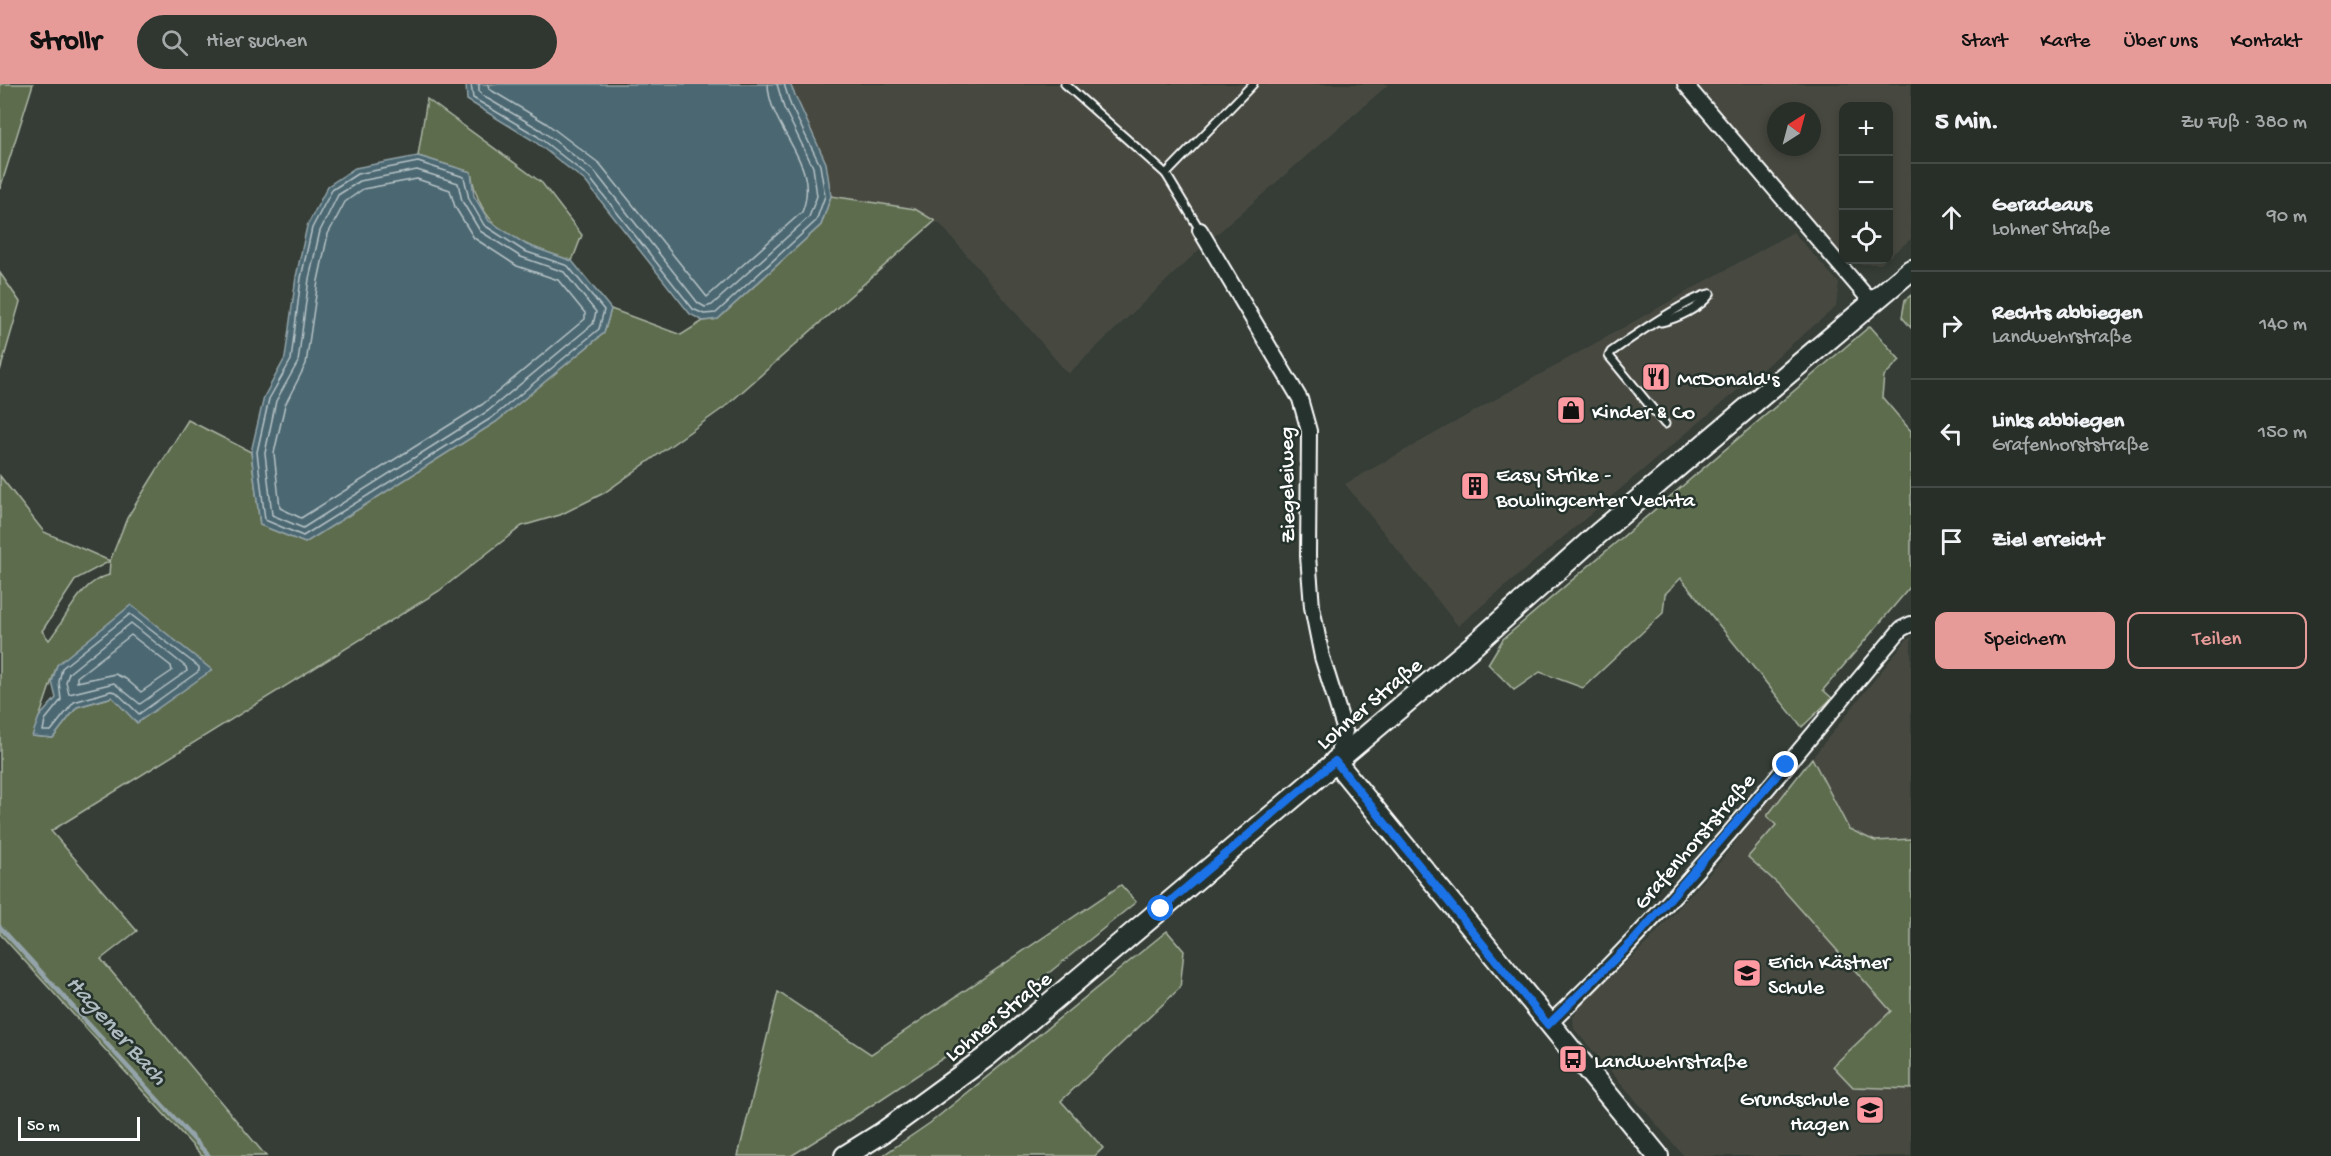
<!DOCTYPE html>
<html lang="de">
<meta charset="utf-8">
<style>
body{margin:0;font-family:"Gochi Hand",sans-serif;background:#303630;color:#f1f3f6}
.controls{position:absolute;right:18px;top:18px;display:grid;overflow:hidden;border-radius:12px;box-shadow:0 3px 9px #0003}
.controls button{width:54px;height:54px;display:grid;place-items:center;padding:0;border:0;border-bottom:2px solid #444a45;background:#282e28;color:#f1f3f6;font:30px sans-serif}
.compass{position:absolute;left:1767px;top:18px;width:54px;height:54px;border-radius:50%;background:#282e28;box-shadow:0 3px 9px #0003;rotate:36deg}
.scale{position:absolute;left:18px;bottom:15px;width:122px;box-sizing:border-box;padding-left:6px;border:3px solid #fff;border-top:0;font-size:16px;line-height:21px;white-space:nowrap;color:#fff;-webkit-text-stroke:4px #26332d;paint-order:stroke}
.stop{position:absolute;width:18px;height:18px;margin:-14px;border:4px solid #1a73e8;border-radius:50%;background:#fff}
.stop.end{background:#1a73e8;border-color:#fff;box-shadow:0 2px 6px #0008}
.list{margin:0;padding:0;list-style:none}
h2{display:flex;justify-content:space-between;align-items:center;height:78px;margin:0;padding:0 24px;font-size:26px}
h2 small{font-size:20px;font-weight:400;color:#a5a8a8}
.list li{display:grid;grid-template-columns:39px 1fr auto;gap:18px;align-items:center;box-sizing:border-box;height:108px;padding:0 24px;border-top:2px solid #444a45}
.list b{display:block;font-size:22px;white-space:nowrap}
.list p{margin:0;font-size:20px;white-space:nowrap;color:#a5a8a8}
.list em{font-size:20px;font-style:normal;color:#a5a8a8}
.actions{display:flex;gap:12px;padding:18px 24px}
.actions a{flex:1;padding:14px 0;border:2px solid #e69b98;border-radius:12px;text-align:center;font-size:21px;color:#e69b98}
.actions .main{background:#e69b98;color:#111}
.icon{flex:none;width:33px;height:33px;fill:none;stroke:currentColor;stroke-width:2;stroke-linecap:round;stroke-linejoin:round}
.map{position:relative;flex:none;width:1911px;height:1072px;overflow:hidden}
header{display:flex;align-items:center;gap:36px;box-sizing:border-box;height:84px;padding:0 30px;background:#e69b98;color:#111}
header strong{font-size:28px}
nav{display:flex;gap:33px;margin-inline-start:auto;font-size:21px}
.search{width:420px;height:54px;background:#303630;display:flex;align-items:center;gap:15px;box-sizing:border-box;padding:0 21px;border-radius:33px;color:#a5a8a8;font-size:22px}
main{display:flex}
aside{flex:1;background:#282e28}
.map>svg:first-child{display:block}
</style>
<header>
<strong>Strollr</strong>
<div class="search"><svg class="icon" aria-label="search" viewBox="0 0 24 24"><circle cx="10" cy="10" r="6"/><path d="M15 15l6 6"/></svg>Hier suchen</div>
<nav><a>Start</a><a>Karte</a><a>Über uns</a><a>Kontakt</a></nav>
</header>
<main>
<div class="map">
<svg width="1911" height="1072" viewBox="0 0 1911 1072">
<rect width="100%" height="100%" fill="#353d36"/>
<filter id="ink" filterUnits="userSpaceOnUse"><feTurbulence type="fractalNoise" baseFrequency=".0167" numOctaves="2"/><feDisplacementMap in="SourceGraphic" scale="12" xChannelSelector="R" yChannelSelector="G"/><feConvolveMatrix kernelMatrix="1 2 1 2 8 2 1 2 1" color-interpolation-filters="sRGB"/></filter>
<g filter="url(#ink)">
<g fill="#474941" fill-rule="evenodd">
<path d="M 790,0 L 1389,0 L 1201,164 L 1068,290 L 941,141 L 915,125 L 831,112 L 826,79 Z"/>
<path d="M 1697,0 L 1911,0 L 1911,155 L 1889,173 L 1888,22 L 1844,22 L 1844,175 ZM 1776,27 L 1812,27 L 1812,63 L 1776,63 Z"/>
<path d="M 1793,148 L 1839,199 L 1836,223 L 1458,542 L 1345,400 Z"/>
<path d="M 1844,176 L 1886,176 L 1881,180 L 1847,180 Z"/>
<path d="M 1911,554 L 1911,755 L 1874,757 L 1849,745 L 1812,674 L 1907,555 Z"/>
<path d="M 1785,701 L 1896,921 L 1879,976 L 1911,1007 L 1911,1072 L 1684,1072 L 1574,945 L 1573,933 L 1581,921 L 1648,858 L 1719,779 L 1767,718 Z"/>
</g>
<g fill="#5d6c4e" stroke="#aeb6a6" stroke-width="1.5" fill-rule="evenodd">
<path d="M 0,0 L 33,0 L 0,105 Z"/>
<path d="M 427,15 L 542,99 L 582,151 L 572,177 C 519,159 480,149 471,88 L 418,72 Z"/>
<path d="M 831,112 L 915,125 L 935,137 L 726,322 L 604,409 L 560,431 L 522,442 L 439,507 L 51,747 L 137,847 L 101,875 L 266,1072 L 202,1072 L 0,850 L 0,392 L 44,448 L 110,477 L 127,434 L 188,336 L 251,368 L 260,441 L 305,459 L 496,338 L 604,249 L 611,225 L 681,251 L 703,237 L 718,235 L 821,141 ZM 110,477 L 109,491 C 78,499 68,533 49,556 L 42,547 L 76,495 ZM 57,581 L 211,586 L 77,623 L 53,654 L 33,652 Z"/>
<path d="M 0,189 L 20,218 L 0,287 Z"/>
<path d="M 1911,211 L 1911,244 L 1902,233 L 1905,216 Z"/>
<path d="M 1870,242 L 1900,276 L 1884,292 L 1882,313 L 1911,347 L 1911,502 L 1823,606 L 1832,614 L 1802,643 L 1681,494 L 1665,510 L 1663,529 L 1583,604 L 1540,588 L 1514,606 L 1488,580 L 1503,555 Z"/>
<path d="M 1812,674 L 1849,745 L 1875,757 L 1911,755 L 1911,1005 L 1853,1003 L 1833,982 L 1891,927 L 1779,801 L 1748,773 L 1776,741 L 1767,732 Z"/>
<path d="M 1121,801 L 1136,818 L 948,971 L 854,1033 L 791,1072 L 738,1072 L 778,908 L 871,970 Z"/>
<path d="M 1167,847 L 1184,867 L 1180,904 L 1061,1017 L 1103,1064 L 1095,1072 L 882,1072 L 930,1039 Z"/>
</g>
<g fill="#4c6872" stroke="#94a4aa" stroke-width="1.5">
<path d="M 466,0 L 790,0 L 826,79 L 831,112 L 821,141 L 718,235 L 703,237 L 690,230 L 585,97 L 534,57 L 467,16 Z"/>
<path d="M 418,72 L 471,88 L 474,112 L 489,137 L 527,161 L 572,177 L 611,225 L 604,249 L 496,338 L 305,459 L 260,441 L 251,368 L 264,313 L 285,274 L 296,193 L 307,142 L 328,102 L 355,84 Z"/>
<path d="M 131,521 L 212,586 L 137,639 L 112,613 L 77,623 L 53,654 L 32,652 L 39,633 L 56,614 L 52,598 L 57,581 Z"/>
</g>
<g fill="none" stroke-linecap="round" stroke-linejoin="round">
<g stroke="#b7c3c7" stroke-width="1.5">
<path d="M 471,0 L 473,14 L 537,52 L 589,93 L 693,225 L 704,230 L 716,229 L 816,137 L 825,112 L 820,81 L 791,22 L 784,0"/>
<path d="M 479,0 L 479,8 L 483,12 L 541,46 L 595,88 L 698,219 L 705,223 L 712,221 L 809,133 L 817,112 L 813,83 L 784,24 L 777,0"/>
<path d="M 488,0 L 489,5 L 546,39 L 600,80 L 707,213 L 802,128 C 822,79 769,46 768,0"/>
<path d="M 418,78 L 464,93 L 469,115 L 484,141 L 524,167 L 568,182 L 604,226 L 599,245 L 493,333 L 303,452 L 265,436 L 257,368 L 269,315 L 291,276 L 301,194 L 312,144 L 332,106 L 357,90 Z"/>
<path d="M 417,86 L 458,99 L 462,117 L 480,147 L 521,173 L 564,188 L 596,228 L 593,240 L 488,327 L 303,444 L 272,431 L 265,369 L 276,317 L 298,278 L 309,195 L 320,147 L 338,111 L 360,97 Z"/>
<path d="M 417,95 L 450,106 L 455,123 L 474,154 L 517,182 L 558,196 L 585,229 L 585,235 L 483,320 L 301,434 L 280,424 L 274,369 L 285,321 L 306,280 L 318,197 L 328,150 L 345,118 L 363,105 Z"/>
<path d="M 130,530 L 199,583 L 199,587 L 139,630 L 116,608 L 111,607 L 74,618 L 51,647 L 43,647 L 45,636 L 61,616 L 59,598 L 62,584 Z"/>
<path d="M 131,539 L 186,583 L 187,587 L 140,620 L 114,599 L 69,610 L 66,598 L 69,589 Z"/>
<path d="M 131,551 L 171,582 L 172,587 L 141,608 L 126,595 L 115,590 L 77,598 L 77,593 Z"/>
</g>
<path stroke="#94a4aa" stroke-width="4.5" d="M 0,843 L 209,1072"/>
<g stroke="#fff" stroke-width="11">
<g id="lane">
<path d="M 1065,0 L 1166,90"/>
<path d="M 1200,146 L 1166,90 L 1253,0"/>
<path d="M 1661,238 C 1677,235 1701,223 1710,210"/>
<path d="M 1665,340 L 1609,272 L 1611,268 C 1631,254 1689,213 1710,210"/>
</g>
</g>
<g stroke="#fff" stroke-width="18">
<g id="street">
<path d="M 1685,0 L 1873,220"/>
<path d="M 1200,146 L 1300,315 L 1309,347 L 1308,472 L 1312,523 L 1322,573 L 1345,647 L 1335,677"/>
<path d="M 1548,941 C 1677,820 1787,680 1901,545 L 1911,540"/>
</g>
</g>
<g stroke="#fff" stroke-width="24">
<g id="secondary">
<path d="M 1335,677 L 1658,1072"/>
<path d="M 845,1072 L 882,1049 L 986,973 L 1474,561 L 1599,449 L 1911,186"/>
</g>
</g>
<use href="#lane" stroke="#26332d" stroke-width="7"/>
<use href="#street" stroke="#26332d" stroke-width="14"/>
<use href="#secondary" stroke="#26332d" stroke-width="20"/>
</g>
</g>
<g fill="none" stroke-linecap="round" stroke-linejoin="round" filter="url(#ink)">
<path stroke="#1a73e8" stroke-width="8" d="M 1161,825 L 1335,677 L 1548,941 L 1634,856 L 1786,681"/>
</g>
<defs>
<g id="restaurant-square" transform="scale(1.5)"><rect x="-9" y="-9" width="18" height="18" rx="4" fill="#ff9aa2" stroke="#26332d"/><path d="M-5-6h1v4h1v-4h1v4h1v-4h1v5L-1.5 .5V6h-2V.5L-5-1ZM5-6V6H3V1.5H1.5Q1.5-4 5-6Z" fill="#111"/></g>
<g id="shop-square" transform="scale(1.5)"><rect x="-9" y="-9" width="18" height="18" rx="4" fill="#ff9aa2" stroke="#26332d"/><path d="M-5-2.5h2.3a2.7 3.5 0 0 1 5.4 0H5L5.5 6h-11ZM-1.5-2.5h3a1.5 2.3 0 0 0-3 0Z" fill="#111"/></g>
<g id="building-square" transform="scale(1.5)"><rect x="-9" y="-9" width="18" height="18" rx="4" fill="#ff9aa2" stroke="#26332d"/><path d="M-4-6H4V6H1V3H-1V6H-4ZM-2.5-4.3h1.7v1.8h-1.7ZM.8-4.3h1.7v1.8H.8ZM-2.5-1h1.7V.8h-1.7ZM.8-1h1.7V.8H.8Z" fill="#111"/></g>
<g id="school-square" transform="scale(1.5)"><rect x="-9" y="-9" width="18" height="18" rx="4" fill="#ff9aa2" stroke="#26332d"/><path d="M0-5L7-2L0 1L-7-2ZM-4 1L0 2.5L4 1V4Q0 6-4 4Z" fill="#111"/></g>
<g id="bus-square" transform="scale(1.5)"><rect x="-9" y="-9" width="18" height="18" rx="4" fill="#ff9aa2" stroke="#26332d"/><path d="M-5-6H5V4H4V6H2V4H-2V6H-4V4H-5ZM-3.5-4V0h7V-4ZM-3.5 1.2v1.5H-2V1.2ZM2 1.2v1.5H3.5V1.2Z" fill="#111"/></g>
</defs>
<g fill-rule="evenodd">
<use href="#restaurant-square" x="1656" y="293"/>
<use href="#shop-square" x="1571" y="326"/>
<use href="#building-square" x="1475" y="402"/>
<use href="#school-square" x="1747" y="889"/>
<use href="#bus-square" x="1573" y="975"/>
<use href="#school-square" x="1870" y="1026"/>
</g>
<g text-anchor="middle" stroke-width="5" stroke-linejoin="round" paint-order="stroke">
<g font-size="22" fill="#fff" stroke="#26332d" text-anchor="start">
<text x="1677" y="301">McDonald's</text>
<text x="1592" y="334">Kinder &amp; Co</text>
<text x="1496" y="397">Easy Strike -<tspan x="1496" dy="25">Bowlingcenter Vechta</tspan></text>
<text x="1768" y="884">Erich Kästner<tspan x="1768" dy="25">Schule</tspan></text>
<text x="1594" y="983">Landwehrstraße</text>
<text x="1849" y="1021" text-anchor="end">Grundschule<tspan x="1849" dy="25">Hagen</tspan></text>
</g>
<g font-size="22" fill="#fff" stroke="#26332d">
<text transform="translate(1285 401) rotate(-91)" y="8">Ziegeleiweg</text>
<text transform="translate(1368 618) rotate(-40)" y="8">Lohner Straße</text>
<text transform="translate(1693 756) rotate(-49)" y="8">Grafenhorststraße</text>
<text transform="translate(997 931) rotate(-39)" y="8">Lohner Straße</text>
</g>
<g font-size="24" font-style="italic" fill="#aebbc0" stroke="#26332d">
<text transform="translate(118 945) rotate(48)" y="8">Hagener Bach</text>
</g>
</g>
</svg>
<div class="controls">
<button>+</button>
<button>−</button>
<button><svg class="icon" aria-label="locate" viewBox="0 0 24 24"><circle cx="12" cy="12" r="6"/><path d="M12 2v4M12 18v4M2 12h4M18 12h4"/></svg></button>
</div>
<svg class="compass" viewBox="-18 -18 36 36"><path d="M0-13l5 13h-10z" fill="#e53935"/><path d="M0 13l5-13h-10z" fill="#a5a8a8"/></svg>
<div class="scale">50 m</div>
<div class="stop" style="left:1161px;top:825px"></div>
<div class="stop end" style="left:1786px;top:681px"></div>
</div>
<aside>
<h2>5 Min.<small>Zu Fuß · 380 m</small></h2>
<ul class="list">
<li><svg class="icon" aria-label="ahead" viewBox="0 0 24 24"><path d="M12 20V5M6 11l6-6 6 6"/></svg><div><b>Geradeaus</b><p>Lohner Straße</p></div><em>90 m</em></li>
<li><svg class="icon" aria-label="right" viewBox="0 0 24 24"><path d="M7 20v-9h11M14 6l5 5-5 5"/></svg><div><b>Rechts abbiegen</b><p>Landwehrstraße</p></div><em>140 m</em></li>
<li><svg class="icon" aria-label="left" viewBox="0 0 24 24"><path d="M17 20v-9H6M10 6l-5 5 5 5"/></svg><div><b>Links abbiegen</b><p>Grafenhorststraße</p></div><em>150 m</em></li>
<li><svg class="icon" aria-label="arrive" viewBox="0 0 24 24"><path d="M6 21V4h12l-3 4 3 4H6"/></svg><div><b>Ziel erreicht</b></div></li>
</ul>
<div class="actions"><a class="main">Speichern</a><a>Teilen</a></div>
</aside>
</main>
